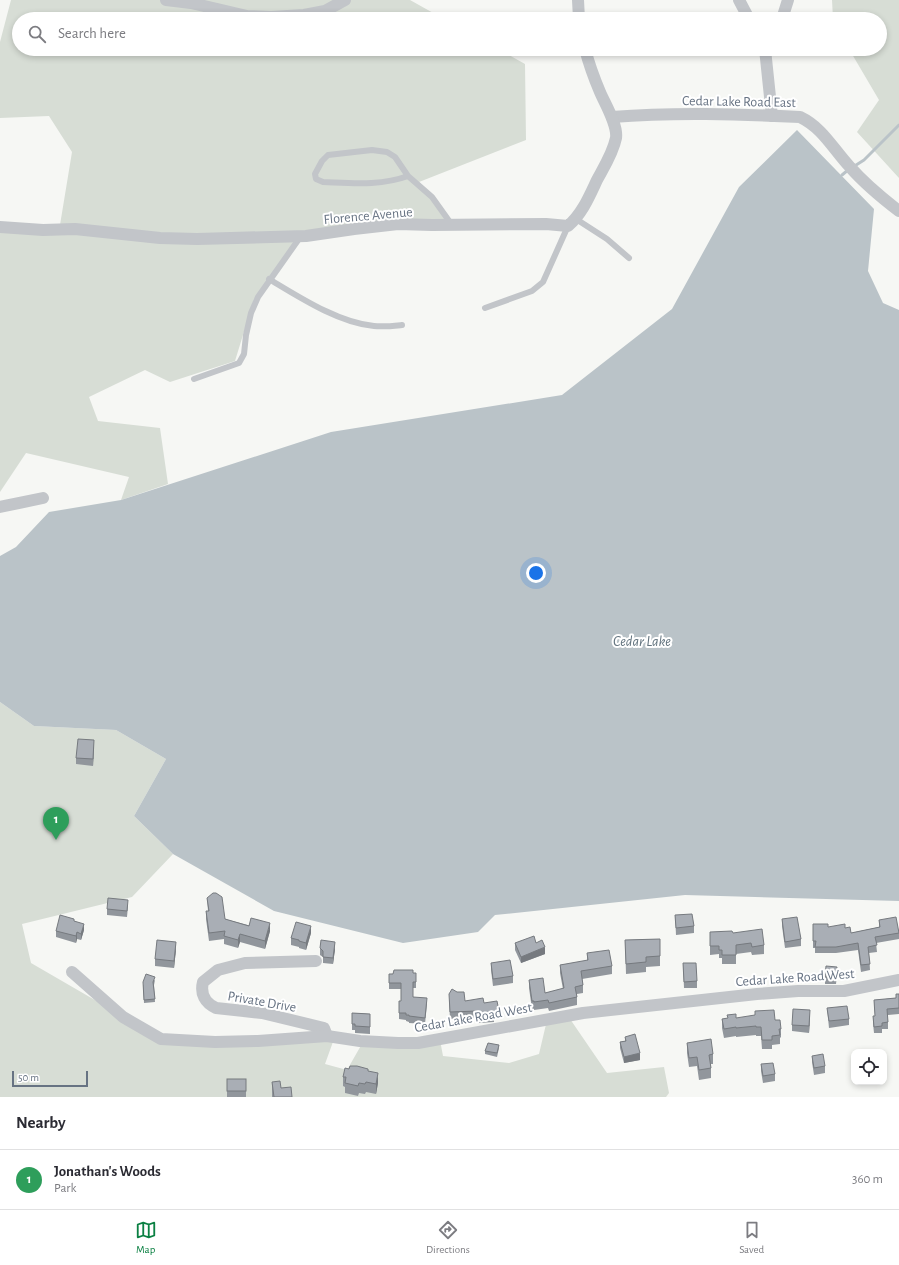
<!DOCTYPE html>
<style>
body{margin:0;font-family:"Alegreya Sans",sans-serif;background:#f2f2f3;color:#2b2b33}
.controls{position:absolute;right:12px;bottom:12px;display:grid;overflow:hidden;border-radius:8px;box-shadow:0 2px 6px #0003}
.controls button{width:36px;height:36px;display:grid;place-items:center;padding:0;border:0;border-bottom:1px solid #e1e1e2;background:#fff;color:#2b2b33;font:20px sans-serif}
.scale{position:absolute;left:12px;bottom:10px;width:76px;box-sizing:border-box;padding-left:4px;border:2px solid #677383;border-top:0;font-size:11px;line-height:14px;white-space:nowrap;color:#677383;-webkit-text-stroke:3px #fff;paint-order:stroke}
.you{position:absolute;left:536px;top:573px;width:14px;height:14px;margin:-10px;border:3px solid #fff;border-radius:50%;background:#1a73e8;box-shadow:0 0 0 6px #1a73e833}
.badge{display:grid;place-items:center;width:26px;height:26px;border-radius:50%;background:#0b8043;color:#fff;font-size:13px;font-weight:700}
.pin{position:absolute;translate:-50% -33px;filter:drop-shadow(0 1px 2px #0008)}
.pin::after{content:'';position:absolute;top:21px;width:14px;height:12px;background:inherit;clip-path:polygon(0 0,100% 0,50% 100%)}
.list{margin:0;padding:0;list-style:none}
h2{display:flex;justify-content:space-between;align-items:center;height:52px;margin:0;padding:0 16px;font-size:17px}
h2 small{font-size:13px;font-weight:400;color:#7c7c81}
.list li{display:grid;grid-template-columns:26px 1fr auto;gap:12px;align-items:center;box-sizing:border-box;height:60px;padding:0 16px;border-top:1px solid #e1e1e2}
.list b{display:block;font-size:15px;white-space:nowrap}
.list p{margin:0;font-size:13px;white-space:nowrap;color:#7c7c81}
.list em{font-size:13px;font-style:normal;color:#7c7c81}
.icon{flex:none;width:22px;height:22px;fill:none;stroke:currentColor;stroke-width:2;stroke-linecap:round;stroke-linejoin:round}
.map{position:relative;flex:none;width:899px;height:1097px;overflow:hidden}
.search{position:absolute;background:#fff;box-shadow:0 2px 6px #0003;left:12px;right:12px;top:12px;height:44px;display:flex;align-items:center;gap:10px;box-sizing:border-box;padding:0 14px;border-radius:22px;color:#7c7c81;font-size:15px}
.sheet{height:112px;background:#fff}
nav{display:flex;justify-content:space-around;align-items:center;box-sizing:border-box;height:56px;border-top:1px solid #e1e1e2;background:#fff;font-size:11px;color:#7c7c81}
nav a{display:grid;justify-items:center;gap:2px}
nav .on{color:#0b8043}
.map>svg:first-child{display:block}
</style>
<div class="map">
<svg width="899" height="1097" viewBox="0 0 899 1097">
<rect width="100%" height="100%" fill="#f6f7f4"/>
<g fill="#d7ddd5">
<path d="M 11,0 L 410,0 L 444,19 L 19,19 L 19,49 L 498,49 L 525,64 L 526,140 L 419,182 L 452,223 L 302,236 L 254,299 L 235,361 L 170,382 L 145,370 L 89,397 L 98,421 L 160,428 L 168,484 L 121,500 L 129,477 L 26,453 L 0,492 L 0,227 L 59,231 L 72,152 L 49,116 L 0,118 L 0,42 Z"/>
<path d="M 832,0 L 899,0 L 899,178 L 857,132 L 879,100 L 849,49 L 880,49 L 880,19 L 833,19 Z"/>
<path d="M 0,702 L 34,726 L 116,730 L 166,759 L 134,816 L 173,854 L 132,897 L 22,924 L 31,963 L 138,1025 L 168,1037 L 334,1039 L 325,1064 L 347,1070 L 363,1042 L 440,1040 L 443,1056 L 509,1063 L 539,1054 L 547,1020 L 568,1016 L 607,1073 L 664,1067 L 669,1093 L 666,1097 L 0,1097 Z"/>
</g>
<path fill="#bac3c8" d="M 797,130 L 874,209 L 868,271 L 883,303 L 899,310 L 899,901 L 685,895 L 495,915 L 478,932 L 403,943 L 274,911 L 173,854 L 134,816 L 166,759 L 116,730 L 34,726 L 0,702 L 0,556 L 16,547 L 49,512 L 121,500 L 331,432 L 562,395 L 672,309 L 739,187 Z"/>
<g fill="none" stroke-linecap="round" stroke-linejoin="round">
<g stroke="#bac3c8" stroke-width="3">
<path d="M 853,167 L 864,160 L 899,125"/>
<path d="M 842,175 L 848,170"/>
</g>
<g stroke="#c2c5c9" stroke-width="6">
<path d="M 408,176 C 381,186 351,183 323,182 L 316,179 L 315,174 L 322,161 L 328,155 L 372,150 L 387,152 L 395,157 L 408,176 L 432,197 L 452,225"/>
<path d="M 576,219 L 607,239 L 629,258"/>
<path d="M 269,279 C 299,297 339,323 374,326 C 383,327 392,326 402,325"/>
<path d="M 485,308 L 532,291 L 543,282 L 568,226"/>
<path d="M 194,379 L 239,363 L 244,354 L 246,335 L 251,313 L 258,297 L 301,236"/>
</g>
<g stroke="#c2c5c9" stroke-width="12">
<path d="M 166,0 L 191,3 L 247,16 L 271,17 L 304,15 L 325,11 L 345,0"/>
<path d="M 578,0 L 579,19"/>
<path d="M 739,0 L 749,19"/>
<path d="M 782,19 L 788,0"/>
<path d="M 765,49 L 772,116"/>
<path d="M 612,117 C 675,112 737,114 800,117 C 823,128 833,149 850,167 C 864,183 882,198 899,211"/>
<path d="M 0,227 L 43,230 L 75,229 L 160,238 L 197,239 L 306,236 L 354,229 L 398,224 L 432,225 L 546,224 L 568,226 C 582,214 589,197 597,180 C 604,167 613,153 616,138 C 618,125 605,104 600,92 C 594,78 589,64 585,49"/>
<path d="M 0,507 L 43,498"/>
<path d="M 316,961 L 245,963 L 218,970 L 203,982 C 200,994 205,1003 216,1008 L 262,1013 L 324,1028 L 327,1036"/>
<path d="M 72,972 L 123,1017 L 161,1039 L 215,1042 L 258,1041 L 327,1036 L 360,1041 L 398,1043 L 418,1043 L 583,1013 L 757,994 L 798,991 L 844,991 L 899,980"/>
</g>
</g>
<g fill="#91969c">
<path d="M 94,747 L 93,766 L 76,764 L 76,758 Z"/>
<path d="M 207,898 L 225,919 L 270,931 L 265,949 L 240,942 L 238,948 L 224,944 L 224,939 L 209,941 L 206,919 L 206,911 L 208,911 Z"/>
<path d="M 128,906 L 127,917 L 107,915 L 107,909 Z"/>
<path d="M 675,915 L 694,926 L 694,933 L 676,935 Z"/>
<path d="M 782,919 L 801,939 L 801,946 L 785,948 L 782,926 Z"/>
<path d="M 879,920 L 899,930 L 899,939 L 876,943 L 877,952 L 869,953 L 870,970 L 861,972 L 858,950 L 836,953 L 815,953 L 815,948 L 813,948 L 813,924 L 828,927 L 845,928 L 851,933 L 879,927 Z"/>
<path d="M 74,921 L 84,930 L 81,940 L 77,939 L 76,943 L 56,937 L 56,931 Z"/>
<path d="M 710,932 L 733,933 L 764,945 L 764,954 L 752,955 L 751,952 L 736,954 L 736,964 L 722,964 L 722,958 L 719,958 L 719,954 L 710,955 Z"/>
<path d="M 311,933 L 306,950 L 299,948 L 299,947 L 291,945 L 291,938 Z"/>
<path d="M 660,939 L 660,966 L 646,967 L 646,972 L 626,974 L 625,940 Z"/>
<path d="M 515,943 L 536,943 L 545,954 L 521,963 L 515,950 Z"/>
<path d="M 320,948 L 335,949 L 333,964 L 323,963 L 323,957 L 320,955 Z"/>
<path d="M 176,949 L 174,968 L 155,966 L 155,959 Z"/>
<path d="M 587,953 L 612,966 L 612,974 L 582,979 L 583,985 L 583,993 L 577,994 L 577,1005 L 549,1011 L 548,1008 L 534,1010 L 534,1009 L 532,1009 L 529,988 L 529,980 L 545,993 L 563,989 L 560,973 L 560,965 L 587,961 Z"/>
<path d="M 491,963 L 513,976 L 513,983 L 493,986 L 491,970 Z"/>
<path d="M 683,963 L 697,981 L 697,988 L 684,988 Z"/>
<path d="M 416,973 L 416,988 L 413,988 L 413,997 L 427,1004 L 425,1024 L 409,1023 L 409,1022 L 406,1021 L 406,1020 L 399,1019 L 399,1013 L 401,1001 L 401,989 L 389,989 L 389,974 Z"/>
<path d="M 837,974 L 836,984 L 825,984 L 825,977 Z"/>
<path d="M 155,980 L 154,985 L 155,1002 L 144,1003 L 143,985 Z"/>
<path d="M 896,994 L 899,994 L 899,1014 L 888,1015 L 888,1029 L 882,1029 L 882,1033 L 874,1033 L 873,1023 L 873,1016 L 875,1016 L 874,1000 L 896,998 Z"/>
<path d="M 449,1000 L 465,1001 L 484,1003 L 499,1011 L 499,1018 L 494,1019 L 494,1022 L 479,1023 L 478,1018 L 450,1019 Z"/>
<path d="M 827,1008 L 849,1019 L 849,1025 L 829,1028 Z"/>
<path d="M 352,1013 L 370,1014 L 370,1034 L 355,1033 L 355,1030 L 352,1030 Z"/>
<path d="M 810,1016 L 809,1033 L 792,1031 L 792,1025 Z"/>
<path d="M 736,1018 L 775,1020 L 781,1029 L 781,1037 L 780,1038 L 780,1044 L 772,1045 L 772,1049 L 762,1049 L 761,1036 L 756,1036 L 756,1035 L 736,1037 L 736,1036 L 724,1038 L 722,1028 L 722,1019 Z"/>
<path d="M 625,1037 L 640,1060 L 624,1063 L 620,1048 L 620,1042 L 625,1041 Z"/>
<path d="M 687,1043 L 713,1054 L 713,1064 L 711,1064 L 711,1078 L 699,1080 L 697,1066 L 689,1067 L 687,1053 Z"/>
<path d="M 499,1048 L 497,1057 L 485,1054 L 485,1051 Z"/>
<path d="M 812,1056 L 825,1066 L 825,1073 L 814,1075 L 812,1062 Z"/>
<path d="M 761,1064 L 775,1074 L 775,1081 L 763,1083 L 761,1071 Z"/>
<path d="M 349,1069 L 368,1071 L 378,1083 L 376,1094 L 366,1092 L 365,1094 L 359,1093 L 358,1096 L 345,1093 L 345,1087 L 343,1086 L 343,1077 Z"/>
<rect x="227" y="1079" width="19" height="18"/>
<path d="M 272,1082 L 281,1088 L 292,1097 L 272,1097 Z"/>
</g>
<g fill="#767a7f">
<path d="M 94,740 L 94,747 L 93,766 L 93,759 Z"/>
<path d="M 270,923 L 270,931 L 265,949 L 265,941 Z"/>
<path d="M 84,924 L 84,930 L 81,940 L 81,934 Z"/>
<path d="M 311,926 L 311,933 L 306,950 L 306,943 Z"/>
<path d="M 77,932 L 77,939 L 76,943 L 76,936 Z"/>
<path d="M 240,934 L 240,942 L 238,948 L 238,940 Z"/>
<path d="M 176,942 L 176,949 L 174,968 L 174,961 Z"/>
<path d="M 335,942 L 335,949 L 333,964 L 333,958 Z"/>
<path d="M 545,947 L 545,954 L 521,963 L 521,957 Z"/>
<path d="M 810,1010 L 810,1016 L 809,1033 L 809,1026 Z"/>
<path d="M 640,1053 L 640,1060 L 624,1063 L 624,1057 Z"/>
<path d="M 378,1073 L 378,1083 L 376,1094 L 376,1084 Z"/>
</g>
<g fill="#a9aeb5" stroke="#767a7f">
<path d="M 78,739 L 94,740 L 93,759 L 76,758 Z"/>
<path d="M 213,893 L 216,893 L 222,897 L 225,919 L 249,926 L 251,918 L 270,923 L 265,941 L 240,934 L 238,940 L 224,936 L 225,931 L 209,933 L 206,911 L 209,911 L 207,898 Z"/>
<path d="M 108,898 L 128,900 L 127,911 L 107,909 Z"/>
<path d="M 692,914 L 694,926 L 676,928 L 675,915 Z"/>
<path d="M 60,915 L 74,919 L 74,921 L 84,924 L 81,934 L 77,932 L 76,936 L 56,931 Z"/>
<path d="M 797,917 L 801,939 L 785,942 L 782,919 Z"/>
<path d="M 896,917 L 899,933 L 875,937 L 877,945 L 868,947 L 870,964 L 861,965 L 858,943 L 836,947 L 815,947 L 816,941 L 813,941 L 813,924 L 828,924 L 828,927 L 845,924 L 845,928 L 850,927 L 851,933 L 880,927 L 879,920 Z"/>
<path d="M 296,922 L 311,926 L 306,943 L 299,941 L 299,940 L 291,938 Z"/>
<path d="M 762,929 L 764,945 L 752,947 L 751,943 L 736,945 L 736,955 L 722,955 L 722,950 L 719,950 L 719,946 L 710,946 L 710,932 L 732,931 L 733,933 Z"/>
<path d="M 534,936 L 536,943 L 542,940 L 545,947 L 521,957 L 515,943 Z"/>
<path d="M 660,939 L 660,956 L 646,957 L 646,962 L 626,964 L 625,940 Z"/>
<path d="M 157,940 L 176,942 L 174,961 L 155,959 Z"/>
<path d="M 321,940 L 335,942 L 333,958 L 323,957 L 323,951 L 320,948 Z"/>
<path d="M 609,950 L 612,966 L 581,971 L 583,985 L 575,987 L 577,997 L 549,1003 L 548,1000 L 534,1002 L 534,1001 L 532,1001 L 529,980 L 543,978 L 545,993 L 564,988 L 560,965 L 588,960 L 587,953 Z"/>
<path d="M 510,960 L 513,976 L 493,979 L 491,963 Z"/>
<path d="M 683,963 L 696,963 L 697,981 L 684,982 Z"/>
<path d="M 826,966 L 837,967 L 836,977 L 825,977 Z"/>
<path d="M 394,970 L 413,970 L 413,973 L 416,973 L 416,982 L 413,982 L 413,997 L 427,998 L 425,1018 L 409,1016 L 409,1015 L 406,1015 L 406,1013 L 399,1013 L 399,1001 L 401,1001 L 401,983 L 389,983 L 389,974 L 393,974 Z"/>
<path d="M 146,974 L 155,977 L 153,982 L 155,999 L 144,1000 L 143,982 Z"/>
<path d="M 452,989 L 457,992 L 464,992 L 465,1001 L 483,998 L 484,1003 L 497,1001 L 499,1011 L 493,1012 L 494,1015 L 479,1016 L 478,1011 L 450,1012 L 449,994 Z"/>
<path d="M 896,994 L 899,994 L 899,1008 L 887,1009 L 888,1022 L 882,1023 L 882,1026 L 874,1027 L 873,1016 L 875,1016 L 874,1000 L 896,998 Z"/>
<path d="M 847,1006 L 849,1019 L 829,1021 L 827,1008 Z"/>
<path d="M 793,1009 L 810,1010 L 809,1026 L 792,1025 Z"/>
<path d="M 774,1010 L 775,1020 L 780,1020 L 781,1029 L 779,1029 L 780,1035 L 772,1036 L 772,1040 L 762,1040 L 761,1027 L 756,1027 L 756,1026 L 736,1028 L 736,1027 L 724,1029 L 722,1019 L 728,1018 L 727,1015 L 736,1014 L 736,1018 L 755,1015 L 755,1011 Z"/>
<path d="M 352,1013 L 370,1014 L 370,1027 L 355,1026 L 355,1024 L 352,1024 Z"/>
<path d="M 635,1034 L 640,1053 L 624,1057 L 620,1042 L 626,1041 L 625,1037 Z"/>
<path d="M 711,1039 L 713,1054 L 709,1055 L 711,1068 L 699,1070 L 697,1057 L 689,1058 L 687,1043 Z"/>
<path d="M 488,1043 L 499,1045 L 497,1053 L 485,1051 Z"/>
<path d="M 823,1054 L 825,1066 L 814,1068 L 812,1056 Z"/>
<path d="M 773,1063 L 775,1074 L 763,1076 L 761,1064 Z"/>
<path d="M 350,1066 L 357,1066 L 368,1069 L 368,1071 L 378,1073 L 376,1084 L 366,1082 L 365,1084 L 359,1083 L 358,1086 L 345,1083 L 346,1077 L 343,1077 L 345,1068 L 349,1069 Z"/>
<rect x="227" y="1079" width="19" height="12"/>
<path d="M 280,1081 L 281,1088 L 291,1087 L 292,1097 L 274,1097 L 272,1082 Z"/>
</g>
<g text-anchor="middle" stroke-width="4" stroke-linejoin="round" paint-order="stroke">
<g font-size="14" fill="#677383" stroke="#fff">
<text transform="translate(739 101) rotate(1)" y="5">Cedar Lake Road East</text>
<text transform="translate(368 215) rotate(-5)" y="5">Florence Avenue</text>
<text transform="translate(795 977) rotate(-4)" y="5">Cedar Lake Road West</text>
<text transform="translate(262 1001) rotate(10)" y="5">Private Drive</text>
<text transform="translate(473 1017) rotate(-10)" y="5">Cedar Lake Road West</text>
</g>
<g font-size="15" font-style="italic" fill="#63747f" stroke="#fff">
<text x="642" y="646">Cedar Lake</text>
</g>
</g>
</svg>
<div class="controls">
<button><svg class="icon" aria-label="locate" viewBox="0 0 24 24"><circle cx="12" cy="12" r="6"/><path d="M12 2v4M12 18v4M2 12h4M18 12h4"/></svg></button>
</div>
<div class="scale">50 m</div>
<div class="you"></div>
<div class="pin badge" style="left:56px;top:840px;background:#2e9e5b">1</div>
<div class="search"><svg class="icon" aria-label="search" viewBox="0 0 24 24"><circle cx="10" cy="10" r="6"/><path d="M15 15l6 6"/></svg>Search here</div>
</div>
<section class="sheet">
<h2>Nearby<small></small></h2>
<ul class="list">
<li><span class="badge" style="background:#2e9e5b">1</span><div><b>Jonathan's Woods</b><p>Park</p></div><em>360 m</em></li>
</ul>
</section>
<nav>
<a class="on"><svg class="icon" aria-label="map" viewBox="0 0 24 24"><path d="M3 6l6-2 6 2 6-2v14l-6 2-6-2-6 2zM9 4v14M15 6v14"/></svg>Map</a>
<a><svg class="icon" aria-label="directions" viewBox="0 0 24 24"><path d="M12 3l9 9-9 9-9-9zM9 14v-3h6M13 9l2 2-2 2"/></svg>Directions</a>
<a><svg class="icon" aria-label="saved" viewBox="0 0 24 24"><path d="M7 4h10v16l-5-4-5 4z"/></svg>Saved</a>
</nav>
